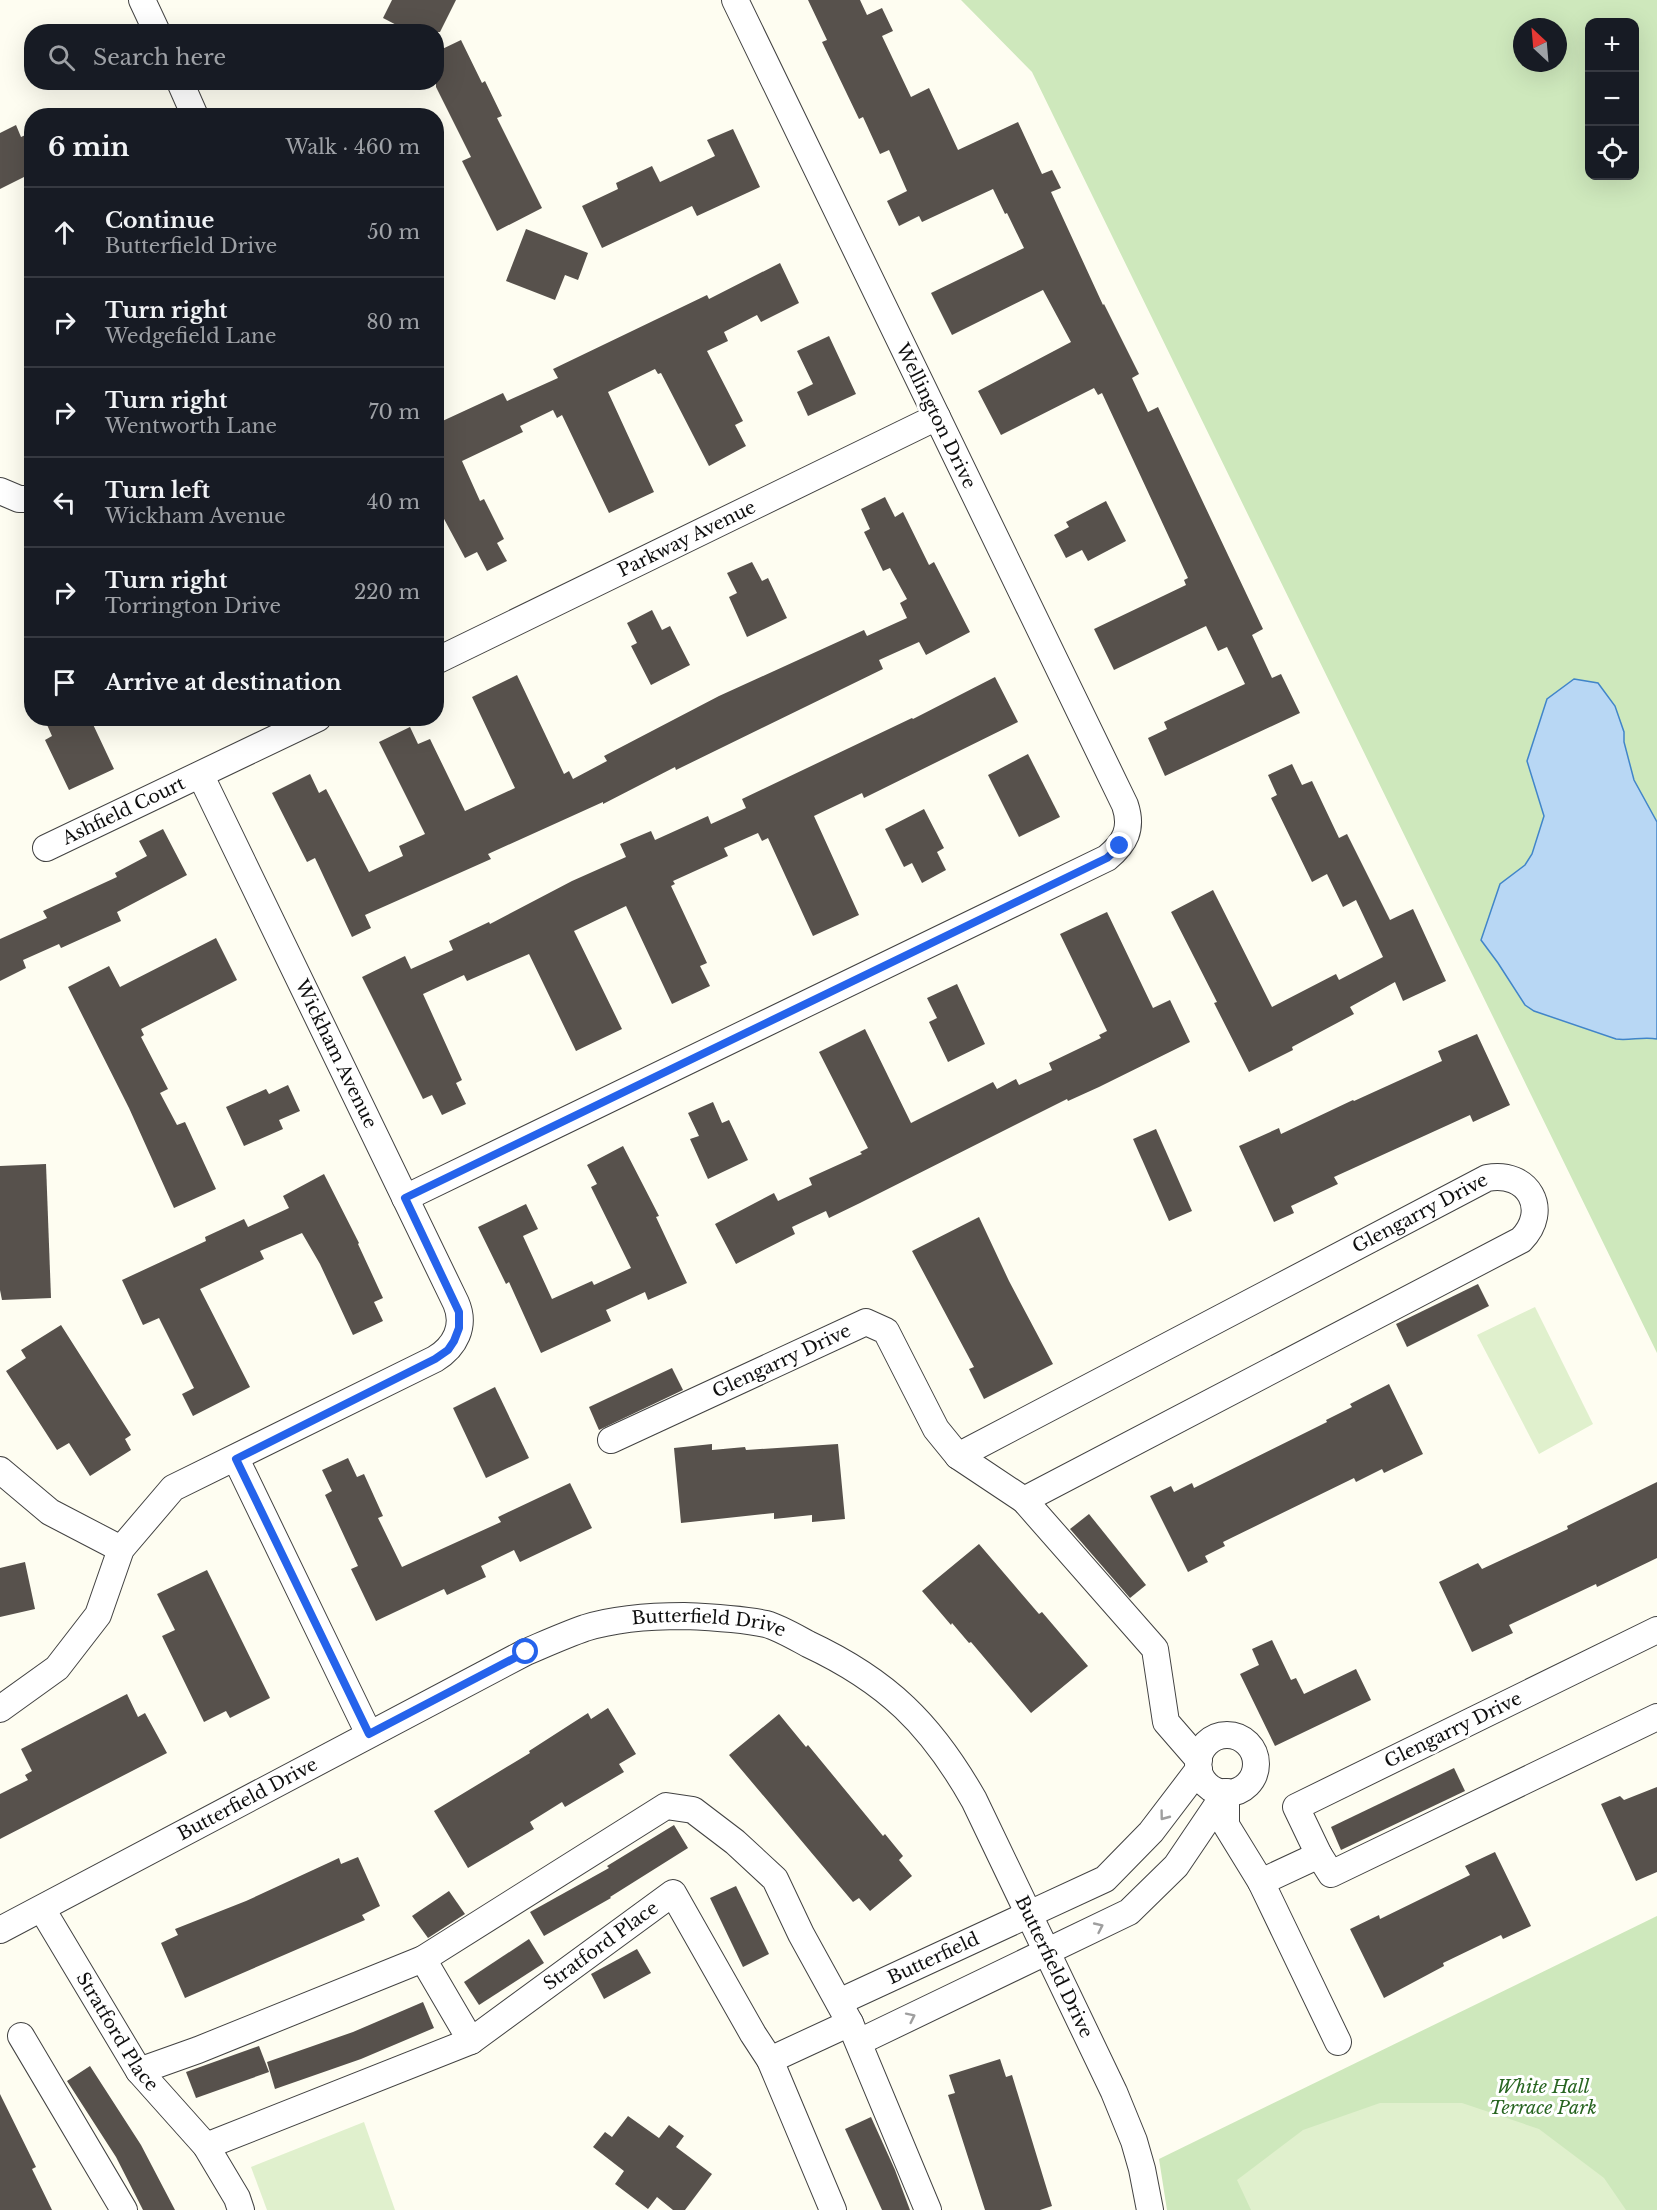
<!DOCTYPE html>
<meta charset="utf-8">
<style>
body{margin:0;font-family:"Libre Baskerville",serif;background:#242831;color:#f1f3f6}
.controls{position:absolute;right:18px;top:18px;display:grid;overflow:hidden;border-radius:12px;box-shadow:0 6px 24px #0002}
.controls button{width:54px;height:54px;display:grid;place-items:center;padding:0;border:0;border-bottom:2px solid #363941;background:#171b24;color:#f1f3f6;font:30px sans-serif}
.compass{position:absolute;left:1513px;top:18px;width:54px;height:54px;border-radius:50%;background:#171b24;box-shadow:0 6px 24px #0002;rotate:334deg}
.stop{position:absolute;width:18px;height:18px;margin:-14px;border:4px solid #2563eb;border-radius:50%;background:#fff}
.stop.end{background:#2563eb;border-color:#fff;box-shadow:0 2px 6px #0008}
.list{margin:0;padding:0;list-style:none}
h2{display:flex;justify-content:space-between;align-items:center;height:78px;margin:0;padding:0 24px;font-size:26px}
h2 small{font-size:20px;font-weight:400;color:#9ea1a6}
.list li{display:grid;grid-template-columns:39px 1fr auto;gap:18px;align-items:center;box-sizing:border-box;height:90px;padding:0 24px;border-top:2px solid #363941}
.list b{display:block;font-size:22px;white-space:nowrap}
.list p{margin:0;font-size:20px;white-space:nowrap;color:#9ea1a6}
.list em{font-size:20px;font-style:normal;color:#9ea1a6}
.icon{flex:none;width:33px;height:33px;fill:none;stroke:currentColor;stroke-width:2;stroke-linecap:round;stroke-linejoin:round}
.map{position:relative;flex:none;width:1657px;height:2210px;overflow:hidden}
.search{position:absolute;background:#171b24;box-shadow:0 6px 24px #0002;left:24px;top:24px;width:420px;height:66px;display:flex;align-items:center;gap:15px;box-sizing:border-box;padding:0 21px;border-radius:24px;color:#9ea1a6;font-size:22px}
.panel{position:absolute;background:#171b24;box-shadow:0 6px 24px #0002;left:24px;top:108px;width:420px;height:618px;border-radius:24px}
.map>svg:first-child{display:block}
</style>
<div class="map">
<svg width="1657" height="2210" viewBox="0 0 1657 2210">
<rect width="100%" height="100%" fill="#fefdf1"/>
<g fill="#cee8bc" fill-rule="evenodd">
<path d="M 961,0 L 1657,0 L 1657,1353 L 1032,72 ZM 1590,22 L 1634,22 L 1634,176 L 1590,176 ZM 1522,27 L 1558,27 L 1558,63 L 1522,63 Z"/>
<path d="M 1657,1916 L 1657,2210 L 1167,2210 L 1159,2159 Z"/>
</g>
<g fill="#e0f0cd">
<path d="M 1535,1307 L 1593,1424 L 1539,1454 L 1477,1335 Z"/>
<path d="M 1380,2103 L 1462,2103 L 1539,2129 L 1604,2178 L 1626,2210 L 1251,2210 L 1237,2180 L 1303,2130 Z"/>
<path d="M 364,2122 L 395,2210 L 267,2210 L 251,2167 Z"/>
</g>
<path fill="#b8d7f4" stroke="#4185c9" stroke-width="1.5" d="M 1574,679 L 1598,683 L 1615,706 L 1624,732 L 1624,742 L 1634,780 L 1657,822 L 1657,1039 C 1643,1036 1630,1041 1616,1039 L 1534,1011 L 1525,1005 L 1498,963 L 1481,940 L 1500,884 L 1525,865 L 1532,854 L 1544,816 L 1527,761 L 1547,699 Z"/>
<g fill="#57514c">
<path d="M 392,0 L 456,0 L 440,32 L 410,32 L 383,18 Z"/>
<path d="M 808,0 L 860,0 L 867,15 L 882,8 L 893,31 L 882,36 L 911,97 L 929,88 L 958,150 L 1018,122 L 1042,174 L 1052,170 L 1061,188 L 1051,192 L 1103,305 L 1104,304 L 1139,374 L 1132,378 L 1148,412 L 1158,407 L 1263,629 L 1252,635 L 1272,678 L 1281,674 L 1300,713 L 1165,776 L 1148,738 L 1167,729 L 1164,722 L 1245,684 L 1227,647 L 1218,651 L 1206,626 L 1114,670 L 1094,629 L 1186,585 L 1184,580 L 1188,578 L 1102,393 L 1098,395 L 1094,388 L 1001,435 L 978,391 L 1071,342 L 1043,290 L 952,335 L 931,293 L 1024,248 L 1007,213 L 1005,214 L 993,189 L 922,222 L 919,216 L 899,226 L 887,201 L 907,191 L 889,150 L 880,154 L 863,117 L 859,119 L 822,42 L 827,40 Z"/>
<path d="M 461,40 L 482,83 L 485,81 L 502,116 L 497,118 L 542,208 L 497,231 L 462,161 L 471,157 L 436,87 L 436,52 Z"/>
<path d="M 16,125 L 21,137 L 32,132 L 32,173 L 0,189 L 0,133 Z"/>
<path d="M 733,129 L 760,187 L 697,216 L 692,206 L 602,248 L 582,206 L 618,189 L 616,183 L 652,166 L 660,182 L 715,156 L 707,140 Z"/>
<path d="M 526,229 L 588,253 L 578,280 L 565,275 L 555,300 L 506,281 Z"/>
<path d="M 780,263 L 799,303 L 761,322 L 757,315 L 724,332 L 728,341 L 707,351 L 743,421 L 735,425 L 746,446 L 709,466 L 661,373 L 658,374 L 655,369 L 608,392 L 654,492 L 609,513 L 562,415 L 557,418 L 553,410 L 520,426 L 523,432 L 462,461 L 480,501 L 484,499 L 504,539 L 497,543 L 507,561 L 487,571 L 477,552 L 465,558 L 436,504 L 436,424 L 503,393 L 507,401 L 558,378 L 553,369 L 707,295 L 709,299 Z"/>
<path d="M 829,336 L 856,394 L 808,416 L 797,392 L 813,384 L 797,351 Z"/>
<path d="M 885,497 L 895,517 L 903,512 L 929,565 L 934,562 L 970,632 L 926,655 L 919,642 L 879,660 L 883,669 L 676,770 L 675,767 L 603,804 L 603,802 L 488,854 L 491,859 L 365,915 L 371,928 L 352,937 L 315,858 L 307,862 L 272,793 L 310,774 L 319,793 L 326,789 L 369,872 L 403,856 L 399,846 L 425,834 L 379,742 L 410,727 L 418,744 L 430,739 L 465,811 L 515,788 L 472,697 L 517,675 L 564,774 L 569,771 L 573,779 L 607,761 L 604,756 L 719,696 L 864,630 L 867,636 L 907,618 L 900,603 L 907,599 L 890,568 L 883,571 L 864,532 L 870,529 L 861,509 Z"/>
<path d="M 1106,501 L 1126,541 L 1088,561 L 1082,550 L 1066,558 L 1054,535 L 1069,527 L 1066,522 Z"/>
<path d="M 752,562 L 762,581 L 768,578 L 787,618 L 747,637 L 729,597 L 737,593 L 727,573 Z"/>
<path d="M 652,610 L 662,630 L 670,626 L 690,665 L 651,685 L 631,646 L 637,643 L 627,623 Z"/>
<path d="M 995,677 L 1018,722 L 864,798 L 862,793 L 814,816 L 859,915 L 813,936 L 768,838 L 762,841 L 758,833 L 724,848 L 728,856 L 673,881 L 675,884 L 671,886 L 707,963 L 700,966 L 710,986 L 672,1004 L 626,906 L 574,931 L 622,1029 L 576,1051 L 529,954 L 467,981 L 464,975 L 423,994 L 462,1080 L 456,1083 L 466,1104 L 442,1115 L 432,1095 L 423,1099 L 362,977 L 405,956 L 411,969 L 453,950 L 449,941 L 489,922 L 490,924 L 572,881 L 626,857 L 620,844 L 651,831 L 655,840 L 708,816 L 711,824 L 746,808 L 742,799 L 912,718 L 913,719 Z"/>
<path d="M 44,718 L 90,718 L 114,769 L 69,790 L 45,740 L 52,736 Z"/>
<path d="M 1028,754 L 1060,817 L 1019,837 L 988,775 Z"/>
<path d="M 1292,764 L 1302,785 L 1312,781 L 1339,838 L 1347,834 L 1390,920 L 1413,909 L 1446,981 L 1403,1001 L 1395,982 L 1350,1007 L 1354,1014 L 1292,1047 L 1293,1050 L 1249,1072 L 1214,1003 L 1217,1002 L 1171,912 L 1213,890 L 1272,1007 L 1336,974 L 1339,980 L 1383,957 L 1356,900 L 1343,907 L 1327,874 L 1312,882 L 1271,798 L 1277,795 L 1268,775 Z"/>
<path d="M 924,809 L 944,848 L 937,852 L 946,870 L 922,883 L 912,863 L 904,867 L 885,829 Z"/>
<path d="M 163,829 L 187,875 L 117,912 L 121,921 L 61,948 L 59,944 L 23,960 L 26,968 L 0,981 L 0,939 L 47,918 L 43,911 L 117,877 L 115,873 L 147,856 L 139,841 Z"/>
<path d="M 1107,912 L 1153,1008 L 1170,1000 L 1190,1042 L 1099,1087 L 1068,1101 L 1067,1099 L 860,1203 L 829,1218 L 826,1211 L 792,1227 L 795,1234 L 736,1264 L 715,1224 L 774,1193 L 778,1201 L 812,1185 L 809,1178 L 862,1154 L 860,1152 L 868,1148 L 819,1052 L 865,1029 L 911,1123 L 993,1082 L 997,1089 L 1016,1079 L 1019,1085 L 1052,1070 L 1049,1063 L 1101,1038 L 1099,1035 L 1107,1031 L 1060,934 Z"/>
<path d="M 216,938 L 237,980 L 141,1029 L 144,1035 L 141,1037 L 168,1089 L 160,1093 L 177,1125 L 185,1122 L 216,1189 L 174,1208 L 129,1108 L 68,987 L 109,966 L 120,987 Z"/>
<path d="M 957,984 L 985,1044 L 948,1062 L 929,1022 L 937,1018 L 927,998 Z"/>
<path d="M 1477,1034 L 1510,1105 L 1473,1122 L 1470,1115 L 1334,1177 L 1338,1184 L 1291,1206 L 1294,1213 L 1274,1222 L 1239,1146 L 1279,1128 L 1281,1134 L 1353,1100 L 1354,1101 L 1442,1061 L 1438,1051 Z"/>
<path d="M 288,1085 L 300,1111 L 279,1120 L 283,1129 L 244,1146 L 226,1107 L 266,1089 L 269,1094 Z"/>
<path d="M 713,1102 L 722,1123 L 729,1120 L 748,1160 L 708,1179 L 690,1139 L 699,1136 L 688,1113 Z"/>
<path d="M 1156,1129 L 1192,1211 L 1169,1221 L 1133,1139 Z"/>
<path d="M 623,1146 L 659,1216 L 656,1217 L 687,1283 L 648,1300 L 645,1292 L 606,1310 L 611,1321 L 541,1353 L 509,1282 L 506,1284 L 478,1227 L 526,1204 L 538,1229 L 523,1236 L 552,1299 L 592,1281 L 594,1285 L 631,1268 L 591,1187 L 597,1184 L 587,1165 Z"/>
<path d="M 46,1164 L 51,1298 L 2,1300 L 0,1290 L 0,1166 Z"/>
<path d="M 324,1174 L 359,1243 L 358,1244 L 383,1298 L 374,1302 L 383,1321 L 353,1335 L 320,1264 L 302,1233 L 260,1251 L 264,1259 L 200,1289 L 250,1387 L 193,1416 L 182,1394 L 194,1388 L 159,1318 L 143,1325 L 122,1280 L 206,1241 L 205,1237 L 244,1219 L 248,1227 L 289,1208 L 283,1196 Z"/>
<path d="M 979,1217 L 1009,1281 L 1053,1364 L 984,1399 L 969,1369 L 974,1367 L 912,1251 Z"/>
<path d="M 1478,1284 L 1489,1306 L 1407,1347 L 1396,1324 Z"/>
<path d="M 61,1325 L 131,1435 L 125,1439 L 131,1450 L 90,1476 L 69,1443 L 57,1450 L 6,1371 L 26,1358 L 21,1350 Z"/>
<path d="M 672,1368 L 683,1390 L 599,1430 L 589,1407 Z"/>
<path d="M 1389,1384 L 1423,1454 L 1384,1473 L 1382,1469 L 1356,1482 L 1354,1478 L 1223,1542 L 1225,1546 L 1205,1556 L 1208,1562 L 1188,1572 L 1150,1496 L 1171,1486 L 1174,1492 L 1192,1483 L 1194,1488 L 1327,1422 L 1326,1420 L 1352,1407 L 1350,1404 Z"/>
<path d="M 495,1387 L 529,1458 L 486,1478 L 453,1408 Z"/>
<path d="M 712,1444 L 712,1450 L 745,1447 L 746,1450 L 838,1444 L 845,1519 L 812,1522 L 812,1515 L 774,1519 L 774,1513 L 681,1523 L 674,1448 Z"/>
<path d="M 348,1458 L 357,1477 L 364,1474 L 383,1516 L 378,1518 L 402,1567 L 501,1522 L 498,1517 L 570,1483 L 592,1528 L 520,1562 L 514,1550 L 481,1566 L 486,1577 L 447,1595 L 444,1589 L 376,1621 L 351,1569 L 358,1566 L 325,1495 L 332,1491 L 322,1470 Z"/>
<path d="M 1657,1482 L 1657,1558 L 1597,1587 L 1596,1584 L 1509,1625 L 1513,1633 L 1472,1652 L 1439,1582 L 1478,1563 L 1482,1569 L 1568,1529 L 1567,1526 Z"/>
<path d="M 1089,1514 L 1146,1585 L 1130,1598 L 1070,1529 Z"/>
<path d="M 979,1544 L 1039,1614 L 1042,1612 L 1088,1666 L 1031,1713 L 971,1642 L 969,1643 L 952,1623 L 951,1625 L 922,1591 Z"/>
<path d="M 25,1562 L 35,1609 L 0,1617 L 0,1568 Z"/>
<path d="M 207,1570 L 270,1698 L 230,1718 L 226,1711 L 204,1722 L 162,1636 L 175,1630 L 157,1594 Z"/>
<path d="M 1272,1640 L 1291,1680 L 1296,1678 L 1304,1694 L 1356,1669 L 1371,1700 L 1275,1746 L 1240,1674 L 1259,1665 L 1252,1649 Z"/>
<path d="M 127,1694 L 138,1717 L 145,1713 L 167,1753 L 0,1839 L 0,1794 L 28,1780 L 25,1775 L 32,1771 L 21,1749 Z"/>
<path d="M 608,1708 L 636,1754 L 619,1764 L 624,1772 L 565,1807 L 562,1802 L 530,1822 L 534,1829 L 468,1868 L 434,1811 L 530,1753 L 529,1751 L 588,1713 L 591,1719 Z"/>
<path d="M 779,1714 L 806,1747 L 808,1745 L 883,1836 L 885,1834 L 903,1856 L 899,1860 L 912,1876 L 870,1911 L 859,1898 L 853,1902 L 729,1755 Z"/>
<path d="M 1454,1768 L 1465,1791 L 1341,1850 L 1331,1827 Z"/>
<path d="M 1657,1787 L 1657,1872 L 1636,1881 L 1601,1804 L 1620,1796 L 1624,1800 Z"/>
<path d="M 674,1825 L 688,1848 L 610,1897 L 611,1898 L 544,1936 L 530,1912 L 609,1868 L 607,1866 Z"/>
<path d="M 1495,1852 L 1531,1926 L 1503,1939 L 1501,1935 L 1443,1963 L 1444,1966 L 1384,1998 L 1350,1929 L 1379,1915 L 1380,1919 L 1470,1875 L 1465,1866 Z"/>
<path d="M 358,1857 L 380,1906 L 362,1915 L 365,1920 L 185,1998 L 161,1943 L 178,1935 L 175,1929 L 246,1901 L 339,1858 L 341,1864 Z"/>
<path d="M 736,1886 L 769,1954 L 743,1967 L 710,1898 Z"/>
<path d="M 449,1891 L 465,1914 L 428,1938 L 412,1916 Z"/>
<path d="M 529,1939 L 544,1963 L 479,2005 L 464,1982 Z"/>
<path d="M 637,1949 L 651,1973 L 604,1999 L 591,1974 Z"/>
<path d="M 423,2002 L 434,2028 L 361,2059 L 275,2089 L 267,2062 L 353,2032 Z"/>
<path d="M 259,2046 L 269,2072 L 196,2098 L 186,2072 Z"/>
<path d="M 1000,2059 L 1006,2077 L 1012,2075 L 1052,2206 L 1040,2210 L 985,2210 L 948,2095 L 955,2093 L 949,2075 Z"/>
<path d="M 90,2066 L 141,2145 L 175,2210 L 143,2210 L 116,2157 L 67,2081 Z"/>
<path d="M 0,2094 L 36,2167 L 32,2169 L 52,2210 L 0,2210 Z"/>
<path d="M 628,2116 L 659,2138 L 669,2125 L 684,2136 L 676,2147 L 712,2174 L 685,2210 L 673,2210 L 657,2197 L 648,2209 L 615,2184 L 624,2171 L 593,2147 L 605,2132 L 612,2137 Z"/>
<path d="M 871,2117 L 895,2170 L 910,2210 L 882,2210 L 845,2129 Z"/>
</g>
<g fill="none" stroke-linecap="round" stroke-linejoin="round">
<g stroke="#424242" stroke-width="28">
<g id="street">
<path d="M 142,0 L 157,32"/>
<path d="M 180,82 L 195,116"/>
<path d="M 0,491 L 19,499 L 32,499"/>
<path id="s1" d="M 436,661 L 937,417"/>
<path id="s2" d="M 46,848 L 318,718"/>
<path d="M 405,1198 L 1107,858 C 1125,843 1133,829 1125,805 L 735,0"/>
<path id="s3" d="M 611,1440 L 866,1322 L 886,1331 L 936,1429 L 958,1456 L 1024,1500 L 1155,1649 L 1166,1722 L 1199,1760"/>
<path id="s4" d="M 958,1456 L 1487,1178 C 1528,1170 1551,1210 1521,1240 L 1024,1500"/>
<path d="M 236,1459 L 369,1734"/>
<path d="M 0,1470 L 50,1512 L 121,1549"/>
<path d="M 1657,1630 L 1296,1807 L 1319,1855 L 1331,1874 L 1657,1717"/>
<path d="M 0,1709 L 57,1668 L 98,1615 L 121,1549 L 173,1488 L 435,1359 C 455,1347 466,1326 456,1303 L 201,776"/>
<circle cx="1227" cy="1764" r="29"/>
<path d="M 1226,1792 L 1226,1825 L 1261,1882 L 1338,2042"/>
<path d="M 1261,1882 L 1319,1855"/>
<path id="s5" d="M 42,1909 L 139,2071 L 206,2146 L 237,2198 L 241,2210"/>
<path id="s6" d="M 0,1930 L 526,1652 C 545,1644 565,1635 585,1628 C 617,1618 651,1616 684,1616 C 708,1617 743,1619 766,1624 C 780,1628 795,1637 808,1644 C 887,1681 931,1724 974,1800 L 1114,2092 L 1134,2141 L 1142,2169 L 1150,2210"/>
<path d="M 423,1959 L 471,2041"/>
<path id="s7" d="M 839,2002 L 1105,1879 L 1151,1832 L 1199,1769"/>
<path d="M 21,2036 L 124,2210"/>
<path d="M 859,2042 L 1129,1912 L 1176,1866 L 1226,1792"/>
<path d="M 770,2060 L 850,2023"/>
<path d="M 139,2071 L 198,2050 L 423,1959 L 666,1806 L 693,1810 L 735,1842 L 775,1879 L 801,1934 L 850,2023 L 928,2210"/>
<path id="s8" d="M 206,2146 L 471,2041 L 673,1893 L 753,2034 L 770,2060 L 833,2210"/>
</g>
</g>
<use href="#street" stroke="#fff" stroke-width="26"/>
</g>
<defs><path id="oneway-chevron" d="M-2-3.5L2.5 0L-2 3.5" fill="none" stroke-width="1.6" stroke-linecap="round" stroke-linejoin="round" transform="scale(1.5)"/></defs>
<g stroke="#9f9f9f">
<use href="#oneway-chevron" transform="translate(1164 1816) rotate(127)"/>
<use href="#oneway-chevron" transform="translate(1099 1927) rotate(-25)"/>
<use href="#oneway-chevron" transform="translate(911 2017) rotate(-26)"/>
</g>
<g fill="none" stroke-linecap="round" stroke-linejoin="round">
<path stroke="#2563eb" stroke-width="8" d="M 526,1652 L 369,1734 L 236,1459 L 435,1359 L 448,1350 L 454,1341 L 459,1328 L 459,1312 L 405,1198 L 1107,858 L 1120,846"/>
</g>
<g text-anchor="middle" stroke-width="6" stroke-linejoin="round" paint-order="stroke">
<g font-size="18" fill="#0f0f0f" stroke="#fff">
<text transform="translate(936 416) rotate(64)" y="6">Wellington Drive</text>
<text dy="6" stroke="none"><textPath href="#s1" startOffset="279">Parkway Avenue</textPath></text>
<text dy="6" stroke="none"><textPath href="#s2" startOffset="86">Ashfield Court</textPath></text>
<text transform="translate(336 1054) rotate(64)" y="6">Wickham Avenue</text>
<text dy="6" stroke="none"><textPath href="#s4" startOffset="522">Glengarry Drive</textPath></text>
<text dy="6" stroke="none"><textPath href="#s3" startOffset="188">Glengarry Drive</textPath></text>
<text dy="6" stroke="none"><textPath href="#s6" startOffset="784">Butterfield Drive</textPath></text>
<text transform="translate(1453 1730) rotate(-26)" y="6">Glengarry Drive</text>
<text dy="6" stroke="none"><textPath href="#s6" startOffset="280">Butterfield Drive</textPath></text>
<text dy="6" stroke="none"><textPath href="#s8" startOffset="446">Stratford Place</textPath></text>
<text dy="6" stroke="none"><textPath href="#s7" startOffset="104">Butterfield</textPath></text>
<text dy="6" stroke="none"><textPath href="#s6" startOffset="1305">Butterfield Drive</textPath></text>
<text dy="6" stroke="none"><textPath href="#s5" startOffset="144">Stratford Place</textPath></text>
</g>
<g font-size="18" font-style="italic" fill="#286521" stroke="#fff">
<text x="1543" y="2093">White Hall<tspan x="1543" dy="21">Terrace Park</tspan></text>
</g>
</g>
</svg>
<div class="controls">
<button>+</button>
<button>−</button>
<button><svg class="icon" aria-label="locate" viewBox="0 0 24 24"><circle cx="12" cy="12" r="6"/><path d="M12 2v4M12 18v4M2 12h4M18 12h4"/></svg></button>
</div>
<svg class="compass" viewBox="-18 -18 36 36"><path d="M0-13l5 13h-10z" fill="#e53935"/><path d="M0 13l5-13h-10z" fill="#9ea1a6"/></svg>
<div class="stop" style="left:526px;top:1652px"></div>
<div class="stop end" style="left:1120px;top:846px"></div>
<div class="search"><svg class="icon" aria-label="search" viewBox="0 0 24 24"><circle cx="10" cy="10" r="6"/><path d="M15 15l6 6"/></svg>Search here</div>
<section class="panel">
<h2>6 min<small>Walk · 460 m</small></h2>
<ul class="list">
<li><svg class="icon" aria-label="ahead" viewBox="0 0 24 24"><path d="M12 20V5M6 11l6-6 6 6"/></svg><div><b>Continue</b><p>Butterfield Drive</p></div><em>50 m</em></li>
<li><svg class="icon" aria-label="right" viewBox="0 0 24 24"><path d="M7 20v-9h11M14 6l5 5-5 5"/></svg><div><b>Turn right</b><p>Wedgefield Lane</p></div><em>80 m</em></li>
<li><svg class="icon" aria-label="right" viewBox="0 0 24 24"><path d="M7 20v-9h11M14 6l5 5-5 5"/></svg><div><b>Turn right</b><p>Wentworth Lane</p></div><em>70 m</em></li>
<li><svg class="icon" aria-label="left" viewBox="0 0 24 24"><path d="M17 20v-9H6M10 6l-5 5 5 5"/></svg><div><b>Turn left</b><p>Wickham Avenue</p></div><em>40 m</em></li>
<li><svg class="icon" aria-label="right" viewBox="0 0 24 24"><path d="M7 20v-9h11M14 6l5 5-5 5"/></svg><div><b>Turn right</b><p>Torrington Drive</p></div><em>220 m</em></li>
<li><svg class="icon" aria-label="arrive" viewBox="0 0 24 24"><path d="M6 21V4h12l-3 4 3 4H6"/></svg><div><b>Arrive at destination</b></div></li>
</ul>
</section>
</div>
